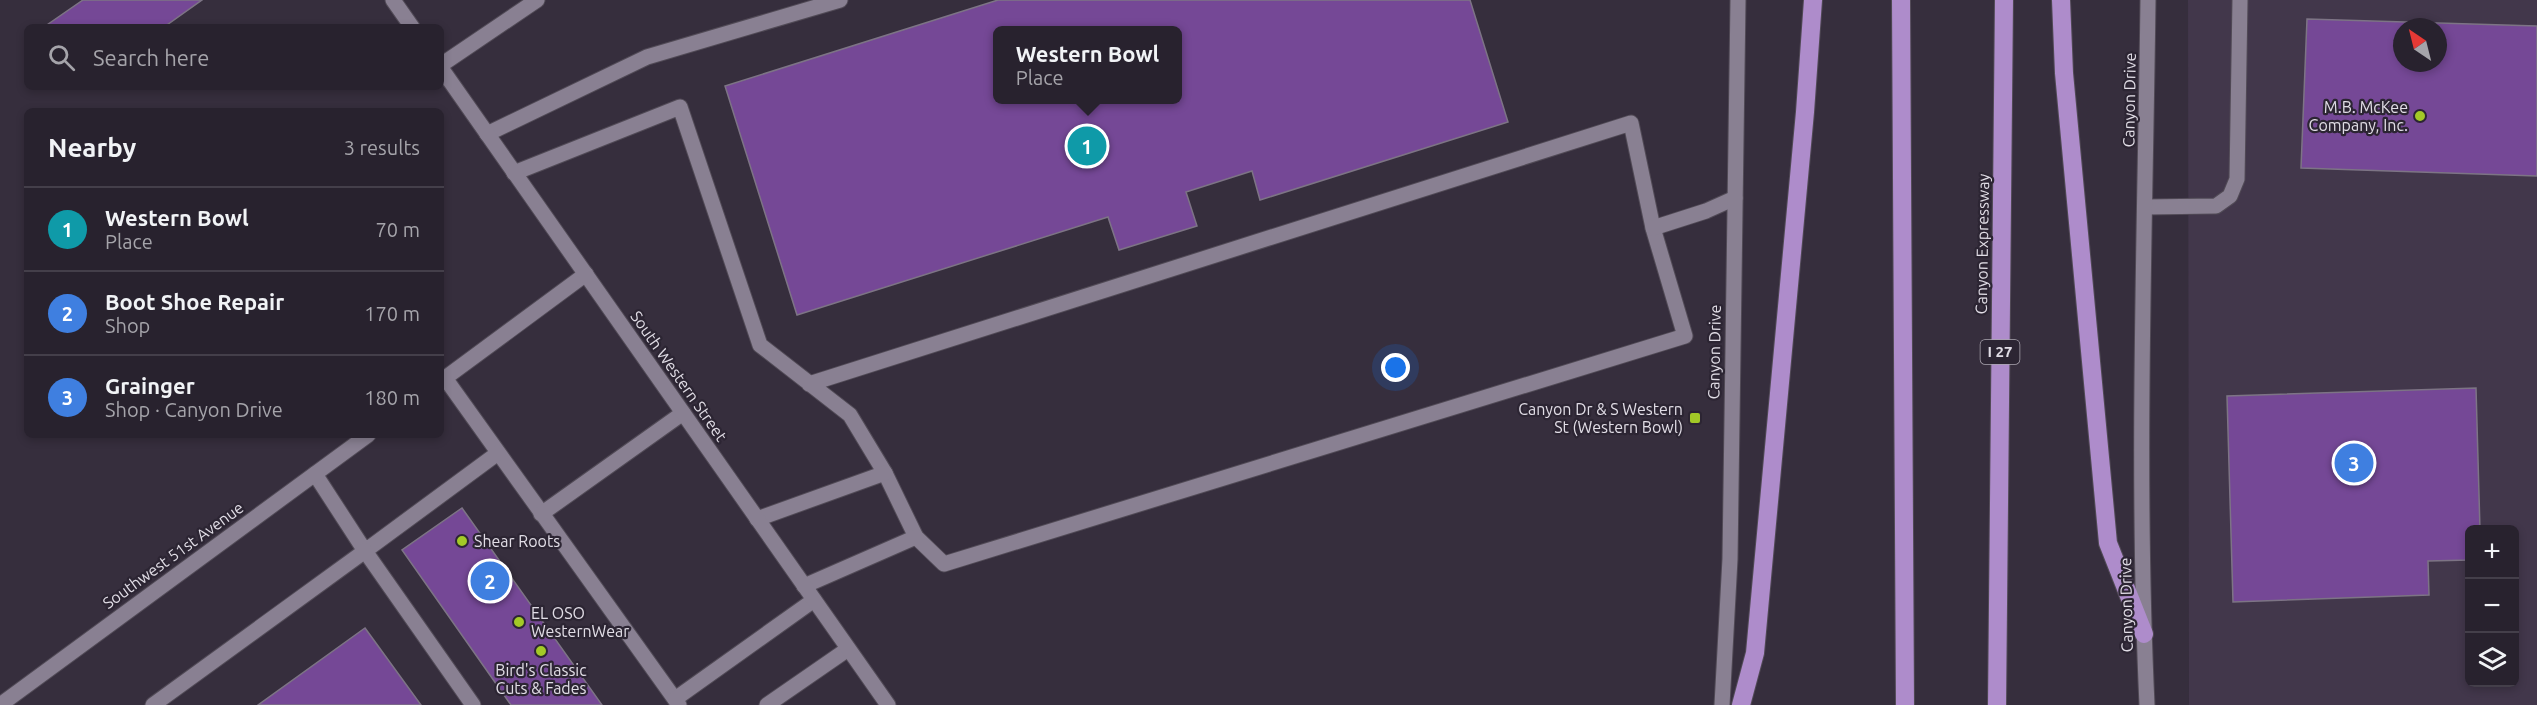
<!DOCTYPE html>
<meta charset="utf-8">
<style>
body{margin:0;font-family:Ubuntu,sans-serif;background:#302a36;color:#f1f3f6}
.controls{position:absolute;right:18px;bottom:18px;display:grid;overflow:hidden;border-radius:9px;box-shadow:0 3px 9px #0003}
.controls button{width:54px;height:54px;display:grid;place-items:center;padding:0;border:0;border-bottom:2px solid #443f4a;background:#28222e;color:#f1f3f6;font:30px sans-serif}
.compass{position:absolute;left:2393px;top:18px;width:54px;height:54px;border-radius:50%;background:#28222e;box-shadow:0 3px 9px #0003;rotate:325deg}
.you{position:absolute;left:1396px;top:368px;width:21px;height:21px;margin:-15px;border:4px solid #fff;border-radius:50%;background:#1a73e8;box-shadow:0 0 0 9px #1a73e833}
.badge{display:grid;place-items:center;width:39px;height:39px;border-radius:50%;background:#b45309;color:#fff;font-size:20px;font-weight:700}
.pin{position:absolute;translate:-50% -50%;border:3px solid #fff;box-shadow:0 2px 6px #0006}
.popup{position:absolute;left:993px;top:26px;width:189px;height:78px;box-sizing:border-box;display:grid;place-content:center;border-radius:9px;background:#28222e;filter:drop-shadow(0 2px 4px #0005);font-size:20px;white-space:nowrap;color:#a5a4aa}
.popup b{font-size:22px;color:#f1f3f6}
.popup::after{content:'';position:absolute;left:50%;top:100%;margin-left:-12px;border:12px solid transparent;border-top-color:#28222e}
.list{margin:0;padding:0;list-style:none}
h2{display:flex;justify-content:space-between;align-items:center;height:78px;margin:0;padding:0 24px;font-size:26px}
h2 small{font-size:20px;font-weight:400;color:#a5a4aa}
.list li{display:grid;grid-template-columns:39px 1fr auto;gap:18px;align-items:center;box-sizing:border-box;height:84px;padding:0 24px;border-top:2px solid #443f4a}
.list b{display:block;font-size:22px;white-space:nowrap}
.list p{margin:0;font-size:20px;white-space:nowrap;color:#a5a4aa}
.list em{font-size:20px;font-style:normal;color:#a5a4aa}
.icon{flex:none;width:33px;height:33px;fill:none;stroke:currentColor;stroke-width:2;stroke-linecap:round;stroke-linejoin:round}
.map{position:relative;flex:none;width:2537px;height:705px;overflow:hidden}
.search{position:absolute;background:#28222e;box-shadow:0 3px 9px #0003;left:24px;top:24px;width:420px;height:66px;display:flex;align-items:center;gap:15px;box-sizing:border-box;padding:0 21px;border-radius:9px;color:#a5a4aa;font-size:22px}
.panel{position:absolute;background:#28222e;box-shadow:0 3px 9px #0003;left:24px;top:108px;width:420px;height:330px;border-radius:9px}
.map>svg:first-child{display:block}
</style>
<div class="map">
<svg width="2537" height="705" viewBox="0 0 2537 705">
<rect width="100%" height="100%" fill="#362e3d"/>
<path fill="#42374b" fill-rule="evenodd" d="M 2188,0 L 2537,0 L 2537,705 L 2189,705 ZM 2402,27 L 2438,27 L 2438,63 L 2402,63 ZM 2470,530 L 2514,530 L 2514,682 L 2470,682 Z"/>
<g fill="#754896" stroke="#7d7485" stroke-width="1.5" fill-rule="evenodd">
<path d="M 83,0 L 202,0 L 164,27 L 44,27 Z"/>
<path d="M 998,0 L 1470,0 L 1508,122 L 1260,200 L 1252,171 L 1186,192 L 1197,226 L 1119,250 L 1108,217 L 797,315 L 725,86 ZM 997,30 L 1177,30 L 1177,100 L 997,100 Z"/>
<path d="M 2307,19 L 2537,26 L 2537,176 L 2301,168 ZM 2402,27 L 2438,27 L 2438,63 L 2402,63 Z"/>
<path d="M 2476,388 L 2480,530 L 2470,530 L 2470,560 L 2428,561 L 2429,595 L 2233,602 L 2227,396 Z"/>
<path d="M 462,508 L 602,705 L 511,705 L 402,550 Z"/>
<path d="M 365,628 L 421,705 L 258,705 Z"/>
</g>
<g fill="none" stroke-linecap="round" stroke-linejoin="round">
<g stroke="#514a56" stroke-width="17">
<g id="service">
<path d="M 441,65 L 537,0"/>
<path d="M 487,134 L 647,57 L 840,0"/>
<path d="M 514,173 L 680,107 L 760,345 L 850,415 L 885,473 L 916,537 L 944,564 L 1685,336 L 1653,228 L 1631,123 L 809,384"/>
<path d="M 2145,207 L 2216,206 L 2230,196 L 2237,179 L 2240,0"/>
<path d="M 1653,228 L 1706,211 L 1735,198"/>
<path d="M 445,378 L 679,705"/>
<path d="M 315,474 L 365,551 L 498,453"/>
<path d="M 541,514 L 683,413"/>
<path d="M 757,519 L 885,473"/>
<path d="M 804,586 L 916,537"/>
<path d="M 675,699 L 814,600"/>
<path d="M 153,705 L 365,551 L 473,705"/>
<path d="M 767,705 L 848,649"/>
</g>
</g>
<g stroke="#514a56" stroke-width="17">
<g id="minor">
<path d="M 441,381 L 586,274"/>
<path d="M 0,705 L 368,435"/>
</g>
</g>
<g stroke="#514a56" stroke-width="17">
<g id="secondary">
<path d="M 393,0 L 412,27"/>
<path d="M 441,68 L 888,705"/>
<path d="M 1722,705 L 1730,559 L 1738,0"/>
<path d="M 2147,705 C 2136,470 2145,235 2148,0"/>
</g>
</g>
<g stroke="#514a56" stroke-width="20">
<g id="motorway">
<path d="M 1901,0 L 1905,705"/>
<path d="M 2061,0 L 2064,73 L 2108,543 L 2144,634"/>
<path d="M 1741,705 L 1755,653 L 1805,112 L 1813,0"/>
<path d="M 1997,705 L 2004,0"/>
</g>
</g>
<use href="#service" stroke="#898092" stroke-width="15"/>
<use href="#minor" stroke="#898092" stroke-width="15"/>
<use href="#secondary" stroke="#898092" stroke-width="15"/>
<use href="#motorway" stroke="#ae8ccb" stroke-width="18"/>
</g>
<g fill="#a3c927" stroke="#2c2533" stroke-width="2">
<circle cx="2420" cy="116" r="6"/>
<rect x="1689" y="412" width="12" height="12" rx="3"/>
<circle cx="462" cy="541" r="6"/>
<circle cx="519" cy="622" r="6"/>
<circle cx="541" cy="651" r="6"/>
</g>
<g text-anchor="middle" stroke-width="4.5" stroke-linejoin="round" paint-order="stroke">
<rect fill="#2c2533" stroke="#aba6b0" stroke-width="1.5" x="1980.5" y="340" width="39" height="24" rx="4.5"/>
<g font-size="15" font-weight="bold" fill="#e1dde6">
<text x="2000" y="357">I 27</text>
</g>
<g font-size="16" fill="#e1dde6" stroke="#2c2533">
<text transform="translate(2129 100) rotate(-89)" y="6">Canyon Drive</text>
<text transform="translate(1982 244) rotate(-89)" y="6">Canyon Expressway</text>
<text transform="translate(1714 352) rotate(-89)" y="6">Canyon Drive</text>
<text transform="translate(679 376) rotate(55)" y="6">South Western Street</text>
<text transform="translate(173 555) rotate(-36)" y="6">Southwest 51st Avenue</text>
<text transform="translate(2126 605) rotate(-91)" y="6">Canyon Drive</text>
</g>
<g font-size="16" fill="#e1dde6" stroke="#2c2533" text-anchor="end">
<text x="2408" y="113">M.B. McKee<tspan x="2408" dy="18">Company, Inc.</tspan></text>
<text x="1683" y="415">Canyon Dr &amp; S Western<tspan x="1683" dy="18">St (Western Bowl)</tspan></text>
<text x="474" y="547" text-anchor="start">Shear Roots</text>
<text x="531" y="619" text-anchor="start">EL OSO<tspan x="531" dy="18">WesternWear</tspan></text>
<text x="541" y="676" text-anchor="middle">Bird's Classic<tspan x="541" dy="18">Cuts &amp; Fades</tspan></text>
</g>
</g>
</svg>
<div class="controls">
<button>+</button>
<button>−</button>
<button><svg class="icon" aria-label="layers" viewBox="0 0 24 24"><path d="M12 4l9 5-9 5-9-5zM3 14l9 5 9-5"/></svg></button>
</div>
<svg class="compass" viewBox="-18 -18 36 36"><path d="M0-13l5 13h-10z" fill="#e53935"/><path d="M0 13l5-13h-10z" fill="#a5a4aa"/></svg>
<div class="you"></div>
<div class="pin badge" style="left:1087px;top:146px;background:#0f9aa8">1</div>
<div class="popup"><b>Western Bowl</b>Place</div>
<div class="pin badge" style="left:490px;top:581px;background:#3f7fe0">2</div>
<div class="pin badge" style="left:2354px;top:463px;background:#3f7fe0">3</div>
<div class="search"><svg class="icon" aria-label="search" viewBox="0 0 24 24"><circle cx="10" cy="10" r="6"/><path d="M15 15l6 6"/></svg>Search here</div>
<section class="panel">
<h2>Nearby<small>3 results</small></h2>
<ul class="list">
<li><span class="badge" style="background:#0f9aa8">1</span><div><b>Western Bowl</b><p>Place</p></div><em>70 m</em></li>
<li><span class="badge" style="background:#3f7fe0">2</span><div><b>Boot Shoe Repair</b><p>Shop</p></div><em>170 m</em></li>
<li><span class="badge" style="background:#3f7fe0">3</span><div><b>Grainger</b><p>Shop · Canyon Drive</p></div><em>180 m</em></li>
</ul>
</section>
</div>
